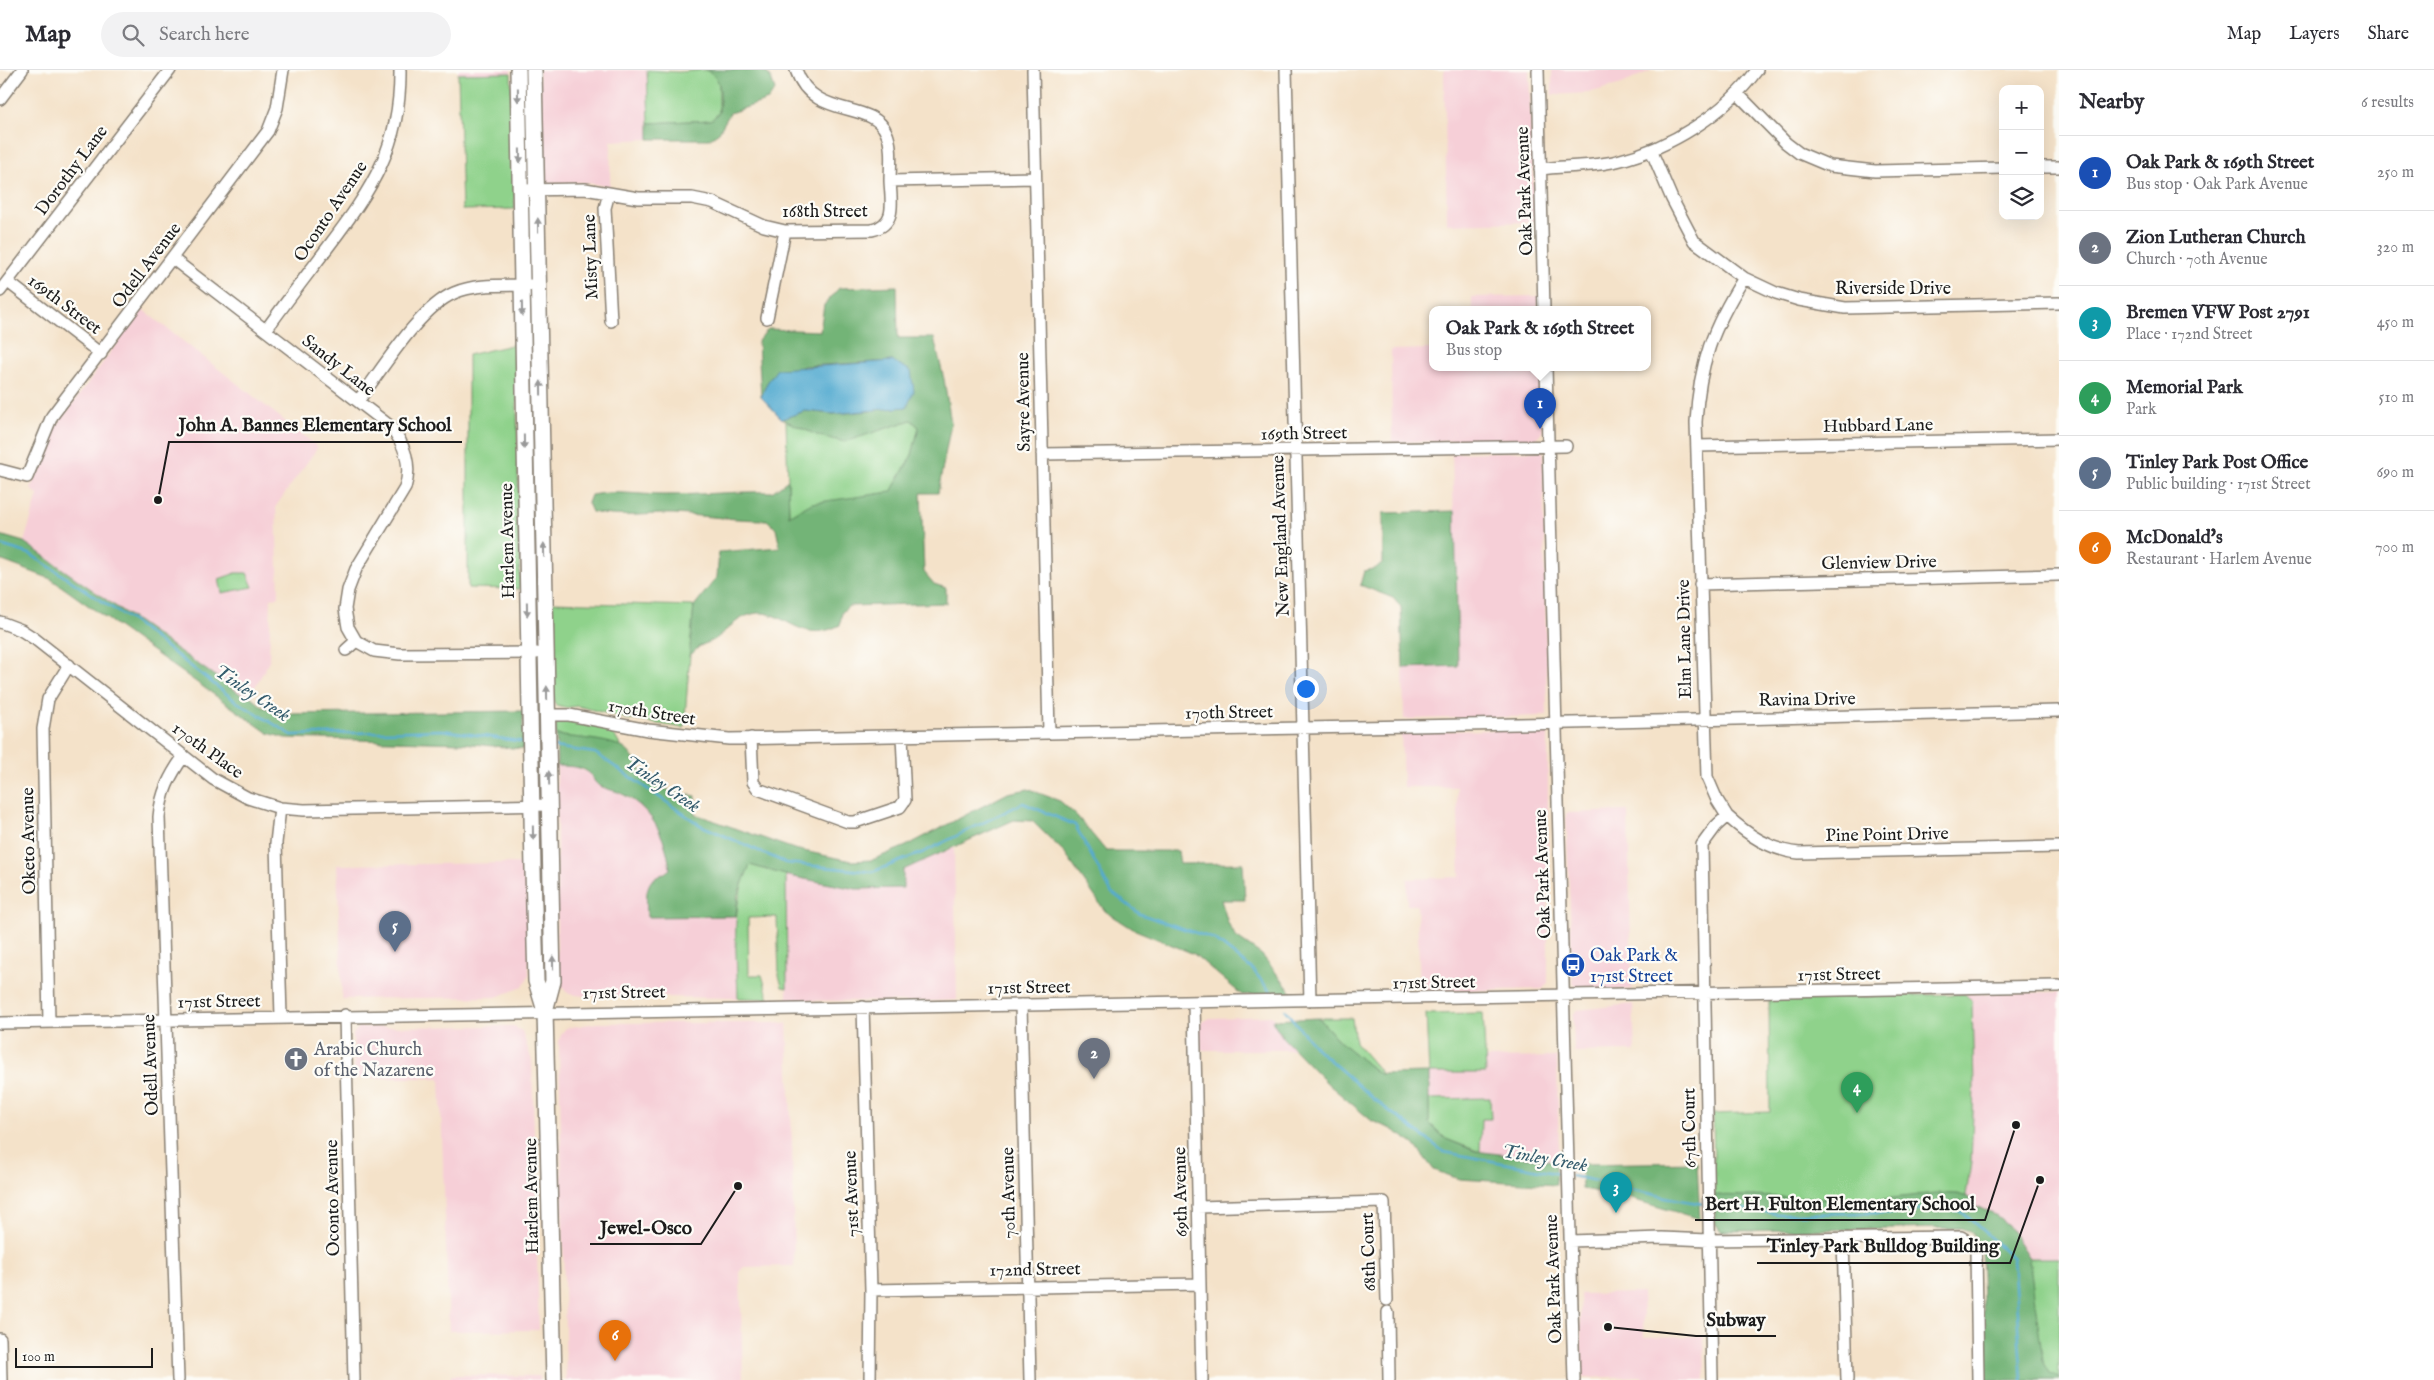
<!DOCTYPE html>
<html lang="en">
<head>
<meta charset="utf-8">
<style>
  :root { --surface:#fff; --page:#f2f2f3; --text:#2b2b33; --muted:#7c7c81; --line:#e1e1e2; --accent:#111827 }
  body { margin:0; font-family:"IM FELL English",serif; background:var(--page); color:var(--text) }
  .controls { position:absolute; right:15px; top:15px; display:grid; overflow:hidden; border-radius:10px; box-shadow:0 5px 20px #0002 }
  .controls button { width:45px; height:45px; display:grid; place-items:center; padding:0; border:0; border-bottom:1px solid var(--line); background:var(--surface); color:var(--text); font:25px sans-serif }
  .scale { position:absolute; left:15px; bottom:12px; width:138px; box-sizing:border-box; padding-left:5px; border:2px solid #1c1c1c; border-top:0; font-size:14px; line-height:18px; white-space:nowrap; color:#1c1c1c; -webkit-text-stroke:4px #fdfcf7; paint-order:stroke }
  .you { position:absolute; left:1305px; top:618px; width:18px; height:18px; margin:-12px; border:4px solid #fff; border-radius:50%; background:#1a73e8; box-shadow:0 0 0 8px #1a73e833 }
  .badge { display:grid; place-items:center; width:32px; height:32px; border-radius:50%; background:var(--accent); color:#fff; font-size:16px; font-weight:700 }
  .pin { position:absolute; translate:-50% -41px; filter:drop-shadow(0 1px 2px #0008) }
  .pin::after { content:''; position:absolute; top:26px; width:18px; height:15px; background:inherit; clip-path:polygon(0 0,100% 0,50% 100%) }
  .popup { position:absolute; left:1429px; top:236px; width:222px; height:65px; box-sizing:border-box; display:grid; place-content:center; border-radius:10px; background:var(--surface); filter:drop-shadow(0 1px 4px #0005); font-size:16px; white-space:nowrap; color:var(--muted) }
  .popup b { font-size:19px; color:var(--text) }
  .popup::after { content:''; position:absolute; left:50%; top:100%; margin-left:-10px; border:10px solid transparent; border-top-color:var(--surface) }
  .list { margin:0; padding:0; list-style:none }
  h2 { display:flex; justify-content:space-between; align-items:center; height:65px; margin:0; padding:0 20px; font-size:21px }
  h2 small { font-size:16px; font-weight:400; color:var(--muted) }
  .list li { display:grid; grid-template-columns:32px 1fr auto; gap:15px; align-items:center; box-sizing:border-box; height:75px; padding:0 20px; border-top:1px solid var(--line) }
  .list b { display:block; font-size:19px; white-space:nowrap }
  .list p { margin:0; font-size:16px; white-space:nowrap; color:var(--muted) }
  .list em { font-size:16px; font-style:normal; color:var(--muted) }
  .icon { flex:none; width:28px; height:28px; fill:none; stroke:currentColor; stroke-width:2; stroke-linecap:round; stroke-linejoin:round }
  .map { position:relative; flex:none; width:2059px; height:1310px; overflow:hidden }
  header { display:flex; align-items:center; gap:30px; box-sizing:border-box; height:70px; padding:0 25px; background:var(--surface); border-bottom:1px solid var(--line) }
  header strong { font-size:24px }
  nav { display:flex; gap:28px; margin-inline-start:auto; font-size:18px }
  .search { width:350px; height:45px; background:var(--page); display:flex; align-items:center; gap:12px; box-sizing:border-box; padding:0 18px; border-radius:28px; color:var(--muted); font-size:19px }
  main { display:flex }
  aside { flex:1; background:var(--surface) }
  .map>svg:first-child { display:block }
</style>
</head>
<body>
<header>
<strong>Map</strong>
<div class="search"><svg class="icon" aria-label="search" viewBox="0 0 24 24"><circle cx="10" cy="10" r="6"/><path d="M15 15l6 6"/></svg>Search here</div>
<nav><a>Map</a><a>Layers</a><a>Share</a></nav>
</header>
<main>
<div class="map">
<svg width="2059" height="1310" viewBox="0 0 2059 1310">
  <rect width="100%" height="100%" fill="#fdfcf7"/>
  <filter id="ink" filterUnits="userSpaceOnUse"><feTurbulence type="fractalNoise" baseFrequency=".02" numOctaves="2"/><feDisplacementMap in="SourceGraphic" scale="10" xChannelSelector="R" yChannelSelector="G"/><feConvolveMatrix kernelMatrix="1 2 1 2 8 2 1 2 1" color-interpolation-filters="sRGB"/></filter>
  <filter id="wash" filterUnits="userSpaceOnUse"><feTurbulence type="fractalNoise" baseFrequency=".0096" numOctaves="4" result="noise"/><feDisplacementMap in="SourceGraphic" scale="20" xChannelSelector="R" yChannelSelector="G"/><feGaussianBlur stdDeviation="1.12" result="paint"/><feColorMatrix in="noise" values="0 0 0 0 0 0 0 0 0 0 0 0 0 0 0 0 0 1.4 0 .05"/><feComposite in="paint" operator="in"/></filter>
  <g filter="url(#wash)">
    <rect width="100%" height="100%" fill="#f4e2c9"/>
    <!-- built -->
    <path fill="#f6cfd7" d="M458 0H511V3L458 4Z
      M539 0H647L649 69 611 71 610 116 579 112 548 114 542 108Z
      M1444 0H1529L1535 152 1447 154Z
      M1552 0H1652L1622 14 1588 23 1552 25Z
      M1538 226V240H1472V227Z
      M142 239 318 377 276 436 279 527 271 528 269 592 250 626H242L24 472 38 425 31 419 55 358Z
      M1432 279V298H1541L1543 361 1535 369 1392 372 1391 280Z
      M1543 381 1547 646 1404 649 1403 598 1458 596 1452 383Z
      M1540 659 1548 664V913L1543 919 1420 922 1417 835H1407V809L1460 807 1457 717H1403L1401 662Z
      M557 696 575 697 589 703 603 717 619 723 640 735 659 757 667 778 670 799 652 810 646 822 647 847 736 846 738 928 584 926 569 924 560 915 557 897Z
      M1628 741 1632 920H1583L1577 918 1573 912 1566 743Z
      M954 778 957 930 910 932 787 930 786 805 856 819 903 818V800Z
      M528 793 529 905 523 917 496 927 342 929 337 795Z
      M2059 922V1188H2029L2008 1155 1974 1135 1966 1126 1971 1092 1974 1017 1972 931 1965 924H1960Z
      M1633 934 1635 981 1574 982 1573 945 1577 940Z
      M1272 946 1283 968 1294 980H1198L1197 960 1201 952 1210 948Z
      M596 953H787L792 1071 794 1196 744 1197 740 1201 743 1310H566L559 972 561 964 566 958Z
      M512 956 522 961 532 991 539 1260 449 1261 440 1008H355L353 964 359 957Z
      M1557 987 1559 1091 1480 1082 1481 1049 1490 1028 1429 1029V1003H1485V988Z
      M1642 1223 1644 1267 1704 1266 1705 1310H1642V1306L1582 1308 1580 1224Z
      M451 1305 540 1306V1310H451Z"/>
    <!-- green -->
    <path fill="#8fd28b" stroke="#567754" d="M647 0 678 2 705 0 713 3 719 10V43L711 50 649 53Z
      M511 3 515 139 462 140 458 4Z
      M516 274 520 519 468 518V285Z
      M911 350 919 357 912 385 891 422 853 428 789 446 786 351 819 366 887 358Z
      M236 503H247L253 517 222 523 219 509Z
      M551 532 694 536 684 658 627 649 578 636 564 638 556 636 553 629Z
      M564 649 580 651 612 661 621 677 556 665V654Z
      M750 795 786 805 787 918 782 917 779 905 777 847 748 848 749 905H762L769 929 738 928C737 883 729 837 750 795Z
      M1960 924H1965L1972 931 1974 1017 1971 1093 1961 1158 1721 1161 1715 1153 1713 1044 1770 1042 1769 929Z
      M1483 943 1486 1003H1429L1426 944Z
      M1319 948H1352L1355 972 1382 1004H1379L1339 971Z
      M1490 1028 1491 1049H1481L1480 1082 1446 1069 1429 1053V1029Z
      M2029 1188H2059V1310H2035Z"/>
    <!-- forest -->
    <path fill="#73b477" stroke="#48684a" d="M705 0H763L770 6 775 20 768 30 730 43 719 62 709 69H649V53L711 50 719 43C720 26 724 6 705 0Z
      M897 216 898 268H934L944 309 951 353 938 423H921L924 502 934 514 946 518V533L849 536 842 542 840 555C799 577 783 536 752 544 737 548 728 559 717 568 712 572 705 573 700 576 696 579 692 584 689 587L694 536 717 507 719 482 780 477 776 459 767 450C735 450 705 446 674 444 647 443 619 449 592 442L588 433 591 425C616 420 639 425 664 425 700 425 736 421 772 422L788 410 789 446 812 433 891 422 912 385 919 357 911 350 845 372 819 366 782 349 805 341 834 344 871 341 893 291 804 296 767 313 761 327 758 271 768 259 820 261 824 235 839 218Z
      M1455 441 1458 596 1403 598 1401 537 1393 528 1360 515 1364 501 1376 498 1383 492V443Z
      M0 465 24 472 242 625 250 626 263 637 285 644 523 641V679L463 673 285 668 268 663 51 509 0 490Z
      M556 665C574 668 611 669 625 679 633 685 635 692 641 700 654 719 675 723 696 726L695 744 794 779 851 791 872 790 906 776 1008 723 1028 719 1060 731 1077 746 1106 781H1178L1180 794 1243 793 1245 830H1221L1228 853 1236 867 1262 885 1292 923 1242 925 1194 884 1133 859 1105 841 1063 781 1032 751 1014 750 903 800V818L856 819 789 806 750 795 738 824 736 846 647 847C647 836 644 819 652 810 657 806 665 804 670 799 666 766 651 736 618 722 612 720 606 719 600 716 594 713 594 709 590 704 583 696 567 696 557 696Z
      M1319 948 1339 971 1379 1004 1429 1003V1053L1446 1069 1475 1081 1555 1091 1556 1115 1459 1109 1434 1100 1414 1074 1391 1059 1372 1051 1328 1014 1283 968 1272 950Z
      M1697 1092 1700 1149 1621 1126 1582 1119 1581 1094Z
      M1935 1123 1957 1124 1968 1127 1974 1135 1997 1146 2008 1155 2029 1188 2043 1291 2050 1303 2059 1307V1310H1986L1981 1180C1977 1168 1973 1162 1961 1158L1721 1161 1715 1153 1714 1125 1877 1130Z"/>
    <!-- water -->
    <path fill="#53aad0" stroke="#386376" d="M893 291 911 301 914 321 907 337 834 344 805 341 782 349 761 327 767 313 777 299Z"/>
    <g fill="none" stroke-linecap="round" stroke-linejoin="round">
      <!-- stream -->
      <path stroke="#53aad0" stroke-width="2.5" d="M0 475 30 484 135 553 237 632 292 665 442 660 524 672
        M554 677 595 683 700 755 786 793 872 802 924 782 1023 733 1075 755 1111 822 1140 844 1214 869 1253 900 1273 925
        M1285 940 1317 979 1376 1031 1444 1082 1566 1105
        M1571 1106C1616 1114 1659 1128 1705 1134
        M1713 1135 1779 1144 1894 1143 1933 1138 1961 1141 2013 1188 2022 1310"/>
    </g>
  </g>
  <g filter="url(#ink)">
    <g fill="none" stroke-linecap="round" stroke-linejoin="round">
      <!-- minor casing -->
      <g stroke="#887f72" stroke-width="14">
        <path id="minor" d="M796 0C813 50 872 30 886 62 893 76 890 97 890 111
          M1033 0 1049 663
          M1286 0 1310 931
          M1538 0 1544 240
          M1737 23 1786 73 1799 83 1830 96 1875 101 2003 98
          M0 29 22 0
          M1651 80 1672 129 1694 171 1744 208 1776 223 1799 230 1845 238 2059 233
          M2040 97H2059
          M1540 99C1565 96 1593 97 1617 91 1670 78 1725 44 1757 0
          M520 120 585 119 638 128H692L712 132 764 156 785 161 872 160C897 154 891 132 890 111L1035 108
          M609 123 605 138 611 251
          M173 189 390 356C405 374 412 396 405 418L356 499 348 520 345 539 348 557 356 571 374 581 400 584 537 583
          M8 212 101 284
          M0 221 170 0
          M767 248 785 161
          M266 260C286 232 307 205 328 177 372 119 401 76 400 0
          M1546 298 1574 1310
          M358 331C382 300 419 238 454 223 477 213 505 216 530 215
          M1697 376 2059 369
          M1042 384 1566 376
          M0 400 27 407 52 346 268 61 277 38 283 0
          M1700 514 2059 505
          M0 552 21 560 35 569 213 709 248 728 280 738 304 740 550 735
          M346 580 356 571
          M548 645H569L648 660 729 669 1572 653 2059 641
          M751 668 753 712 758 719 848 752H855L900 737 905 730 902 666
          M280 738 276 773 281 947
          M1727 746C1748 765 1770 780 1799 783L2059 777
          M1194 933 1202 1310
          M1021 935 1030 1310
          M863 937 871 1220 870 1310
          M345 945 354 1310
          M49 952 43 659 48 629 69 595
          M0 953C686 937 1373 933 2059 916
          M1198 1137 1384 1132 1387 1230
          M1843 1168 1847 1310
          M1570 1171 1662 1168 1708 1170 1961 1167 1971 1173 1976 1181 1978 1310
          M871 1220 1200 1214
          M1388 1242 1389 1310
          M0 1269 1 1310
          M178 1310 159 747C161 723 170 705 184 686
          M1712 1310 1702 775 1716 756 1727 746 1717 730 1707 707 1696 352C1699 294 1713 257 1744 208"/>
      </g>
      <!-- major casing -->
      <g stroke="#887f72" stroke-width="18">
        <path id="major" d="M518 0 533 800 536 911 545 941 554 1310
          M534 0 553 911 545 941"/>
      </g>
      <!-- minor -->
      <use href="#minor" stroke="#fff" stroke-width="11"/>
      <!-- major -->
      <use href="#major" stroke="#fff" stroke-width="15"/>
    </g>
    <!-- one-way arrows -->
    <defs><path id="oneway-solid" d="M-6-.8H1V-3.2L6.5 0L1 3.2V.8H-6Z" transform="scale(1.25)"/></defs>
    <g fill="#999">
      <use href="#oneway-solid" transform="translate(518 25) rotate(89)"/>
      <use href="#oneway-solid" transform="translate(520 86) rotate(89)"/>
      <use href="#oneway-solid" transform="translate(538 155) rotate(-91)"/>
      <use href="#oneway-solid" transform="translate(522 239) rotate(89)"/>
      <use href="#oneway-solid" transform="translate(541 318) rotate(-91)"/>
      <use href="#oneway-solid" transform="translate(524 372) rotate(89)"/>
      <use href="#oneway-solid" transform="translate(544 480) rotate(-91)"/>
      <use href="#oneway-solid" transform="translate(527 539) rotate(89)"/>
      <use href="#oneway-solid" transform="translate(547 623) rotate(-91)"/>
      <use href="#oneway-solid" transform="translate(549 708) rotate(-92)"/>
      <use href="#oneway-solid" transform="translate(533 763) rotate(89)"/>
      <use href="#oneway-solid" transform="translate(553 893) rotate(-91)"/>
    </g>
  </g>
  <!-- icons -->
  <defs>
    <g id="bus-disc" transform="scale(1.25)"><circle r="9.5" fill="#1a4fb4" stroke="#fdfcf7"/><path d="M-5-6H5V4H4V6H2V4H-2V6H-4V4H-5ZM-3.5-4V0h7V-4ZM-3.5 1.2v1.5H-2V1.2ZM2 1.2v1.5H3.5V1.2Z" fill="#fff"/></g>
    <g id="church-disc" transform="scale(1.25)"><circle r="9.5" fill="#6b7280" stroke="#fdfcf7"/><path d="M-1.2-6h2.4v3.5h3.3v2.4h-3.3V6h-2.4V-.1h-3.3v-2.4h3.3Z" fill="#fff"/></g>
  </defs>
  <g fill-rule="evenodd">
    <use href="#bus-disc" x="1573" y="895"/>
    <use href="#church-disc" x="296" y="989"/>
  </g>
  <g text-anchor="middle" stroke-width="4.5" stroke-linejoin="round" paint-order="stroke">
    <!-- street labels -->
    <g font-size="18" fill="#1c1c1c" stroke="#fdfcf7">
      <text transform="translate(71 100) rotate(-53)" y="6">Dorothy Lane</text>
      <text transform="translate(1524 121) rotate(-92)" y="6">Oak Park Avenue</text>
      <text transform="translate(330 141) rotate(-56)" y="6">Oconto Avenue</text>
      <text x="825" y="147">168th Street</text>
      <text transform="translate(590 187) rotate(-92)" y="6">Misty Lane</text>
      <text transform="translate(146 195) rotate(-53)" y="6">Odell Avenue</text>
      <text x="1893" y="224">Riverside Drive</text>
      <text transform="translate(65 234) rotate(37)" y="6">169th Street</text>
      <text transform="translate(339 295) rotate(38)" y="6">Sandy Lane</text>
      <text transform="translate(1023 332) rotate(-91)" y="6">Sayre Avenue</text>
      <text transform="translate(1878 355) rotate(-1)" y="6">Hubbard Lane</text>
      <text transform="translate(1304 363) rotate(-1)" y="6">169th Street</text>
      <text transform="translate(1280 466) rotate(-92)" y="6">New England Avenue</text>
      <text transform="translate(507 471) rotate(-91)" y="6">Harlem Avenue</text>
      <text transform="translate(1879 492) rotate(-1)" y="6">Glenview Drive</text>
      <text transform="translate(1684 569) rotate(-91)" y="6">Elm Lane Drive</text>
      <text transform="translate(1807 629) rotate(-1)" y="6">Ravina Drive</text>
      <text transform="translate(652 642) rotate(9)" y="6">170th Street</text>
      <text transform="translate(1229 642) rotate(-1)" y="6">170th Street</text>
      <text transform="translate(208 680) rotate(36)" y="6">170th Place</text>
      <text transform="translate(1887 764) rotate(-1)" y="6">Pine Point Drive</text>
      <text transform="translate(28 771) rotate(-91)" y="6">Oketo Avenue</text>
      <text transform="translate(1542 804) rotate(-92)" y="6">Oak Park Avenue</text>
      <text transform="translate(1839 904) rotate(-1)" y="6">171st Street</text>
      <text transform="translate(1434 912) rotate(-1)" y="6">171st Street</text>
      <text transform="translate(1029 917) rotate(-1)" y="6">171st Street</text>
      <text transform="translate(624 922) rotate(-1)" y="6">171st Street</text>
      <text transform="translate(219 931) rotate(-1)" y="6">171st Street</text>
      <text transform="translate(150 995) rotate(-92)" y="6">Odell Avenue</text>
      <text transform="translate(1689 1058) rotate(-91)" y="6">67th Court</text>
      <text transform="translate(1180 1122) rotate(-91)" y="6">69th Avenue</text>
      <text transform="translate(1008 1123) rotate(-91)" y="6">70th Avenue</text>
      <text transform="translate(851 1124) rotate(-92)" y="6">71st Avenue</text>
      <text transform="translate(531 1126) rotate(-91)" y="6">Harlem Avenue</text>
      <text transform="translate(332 1128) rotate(-91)" y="6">Oconto Avenue</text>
      <text transform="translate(1368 1182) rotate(-92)" y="6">68th Court</text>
      <text transform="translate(1035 1199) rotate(-1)" y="6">172nd Street</text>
      <text transform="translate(1553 1209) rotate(-92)" y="6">Oak Park Avenue</text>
    </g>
    <!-- transit labels -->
    <g font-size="18" fill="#164399" stroke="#fdfcf7" text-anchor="start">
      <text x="1590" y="891">Oak Park &amp;<tspan x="1590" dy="21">171st Street</tspan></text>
    </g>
    <!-- worship labels -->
    <g font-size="18" fill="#5b616d" stroke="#fdfcf7" text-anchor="start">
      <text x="314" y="985">Arabic Church<tspan x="314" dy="21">of the Nazarene</tspan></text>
    </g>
    <!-- water labels -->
    <g font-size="19" font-style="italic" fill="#355c6d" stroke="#fdfcf7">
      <text transform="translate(253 622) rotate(34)" y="7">Tinley Creek</text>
      <text transform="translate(663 713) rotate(34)" y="7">Tinley Creek</text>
      <text transform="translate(1545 1087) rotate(10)" y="7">Tinley Creek</text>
    </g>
  </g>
  <!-- callouts -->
  <path fill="none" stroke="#1c1c1c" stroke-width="2" d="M158 430L169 372H462M2016 1055L1985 1150H1695M738 1116L701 1174H590M2040 1110L2010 1193H1757M1608 1257L1696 1266H1776"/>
  <g fill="#1c1c1c" stroke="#fdfcf7" stroke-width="2">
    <circle cx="158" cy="430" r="5"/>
    <circle cx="2016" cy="1055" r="5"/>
    <circle cx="738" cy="1116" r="5"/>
    <circle cx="2040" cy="1110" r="5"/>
    <circle cx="1608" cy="1257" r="5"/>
  </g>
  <g font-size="19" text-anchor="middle" font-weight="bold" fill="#1c1c1c" stroke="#fdfcf7" stroke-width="4.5" stroke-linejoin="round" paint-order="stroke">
    <text x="315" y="361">John A. Bannes Elementary School</text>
    <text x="1840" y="1140">Bert H. Fulton Elementary School</text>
    <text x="646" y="1164">Jewel-Osco</text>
    <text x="1883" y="1182">Tinley Park Bulldog Building</text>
    <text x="1736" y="1256">Subway</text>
  </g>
</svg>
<div class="controls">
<button>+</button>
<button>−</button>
<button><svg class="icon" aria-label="layers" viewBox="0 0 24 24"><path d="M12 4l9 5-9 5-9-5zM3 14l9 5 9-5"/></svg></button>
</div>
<div class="scale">100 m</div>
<div class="you"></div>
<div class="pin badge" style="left:1540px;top:359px;background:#1a4fb4">1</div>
<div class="popup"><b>Oak Park &amp; 169th Street</b>Bus stop</div>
<div class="pin badge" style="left:1094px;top:1009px;background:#6b7280">2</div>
<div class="pin badge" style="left:1616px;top:1143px;background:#0f9aa8">3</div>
<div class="pin badge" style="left:1857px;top:1043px;background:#2e9e5b">4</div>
<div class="pin badge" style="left:395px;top:882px;background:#5c6f8a">5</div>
<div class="pin badge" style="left:615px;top:1291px;background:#e8710a">6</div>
</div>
<aside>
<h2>Nearby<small>6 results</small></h2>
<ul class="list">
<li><span class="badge" style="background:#1a4fb4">1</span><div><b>Oak Park &amp; 169th Street</b><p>Bus stop · Oak Park Avenue</p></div><em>250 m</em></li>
<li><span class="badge" style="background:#6b7280">2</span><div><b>Zion Lutheran Church</b><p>Church · 70th Avenue</p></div><em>320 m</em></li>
<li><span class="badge" style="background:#0f9aa8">3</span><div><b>Bremen VFW Post 2791</b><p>Place · 172nd Street</p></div><em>450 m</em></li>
<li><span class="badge" style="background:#2e9e5b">4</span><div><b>Memorial Park</b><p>Park</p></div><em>510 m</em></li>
<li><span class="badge" style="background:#5c6f8a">5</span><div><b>Tinley Park Post Office</b><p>Public building · 171st Street</p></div><em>690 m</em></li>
<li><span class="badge" style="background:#e8710a">6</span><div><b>McDonald's</b><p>Restaurant · Harlem Avenue</p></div><em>700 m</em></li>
</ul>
</aside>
</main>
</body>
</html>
